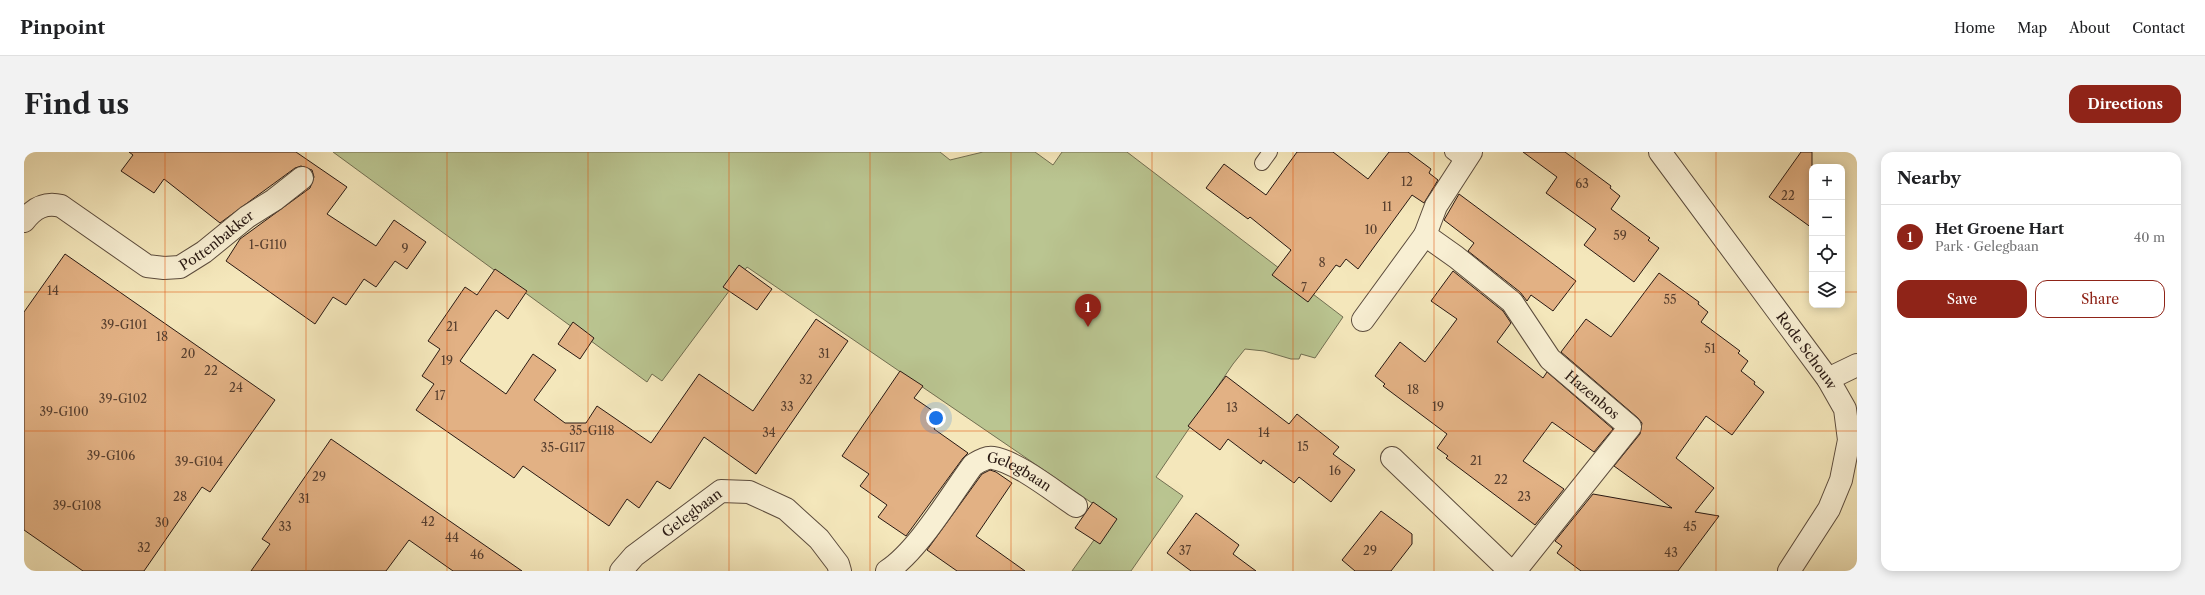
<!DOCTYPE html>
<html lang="en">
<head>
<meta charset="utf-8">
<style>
  :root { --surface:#fff; --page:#f2f2f2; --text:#202124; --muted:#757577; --line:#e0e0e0; --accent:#8f2418 }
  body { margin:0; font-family:"Libre Caslon Text",serif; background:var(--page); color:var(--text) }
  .controls { position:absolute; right:12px; top:12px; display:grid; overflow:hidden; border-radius:8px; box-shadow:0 2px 10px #0003 }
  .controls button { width:36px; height:36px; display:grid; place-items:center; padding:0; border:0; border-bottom:1px solid var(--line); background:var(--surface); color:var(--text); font:20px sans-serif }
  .you { position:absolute; left:912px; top:266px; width:14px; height:14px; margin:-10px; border:3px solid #fff; border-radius:50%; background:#1a73e8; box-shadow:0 0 0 6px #1a73e833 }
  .badge { display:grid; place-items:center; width:26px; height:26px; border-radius:50%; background:var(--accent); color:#fff; font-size:13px; font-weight:700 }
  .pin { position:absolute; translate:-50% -33px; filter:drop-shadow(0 1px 2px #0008) }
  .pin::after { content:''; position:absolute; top:21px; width:14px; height:12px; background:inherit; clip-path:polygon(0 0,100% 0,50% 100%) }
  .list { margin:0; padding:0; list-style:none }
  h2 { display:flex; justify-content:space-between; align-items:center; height:52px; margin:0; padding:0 16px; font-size:17px }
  h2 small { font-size:13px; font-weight:400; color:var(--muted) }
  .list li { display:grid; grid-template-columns:26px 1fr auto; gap:12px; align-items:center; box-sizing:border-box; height:64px; padding:0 16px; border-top:1px solid var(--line) }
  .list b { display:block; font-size:15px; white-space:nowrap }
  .list p { margin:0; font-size:13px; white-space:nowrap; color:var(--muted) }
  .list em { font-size:13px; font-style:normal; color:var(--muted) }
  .actions { display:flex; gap:8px; padding:12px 16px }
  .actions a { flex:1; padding:9px 0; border:1px solid var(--accent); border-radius:12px; text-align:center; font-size:14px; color:var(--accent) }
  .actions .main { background:var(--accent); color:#fff }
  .icon { flex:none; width:22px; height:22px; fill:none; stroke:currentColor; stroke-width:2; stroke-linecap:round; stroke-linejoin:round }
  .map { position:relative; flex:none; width:1833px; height:419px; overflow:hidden; border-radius:12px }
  header { display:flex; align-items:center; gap:24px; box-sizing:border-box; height:56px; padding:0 20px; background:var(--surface); border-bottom:1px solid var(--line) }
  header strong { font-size:19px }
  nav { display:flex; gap:22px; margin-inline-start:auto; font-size:14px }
  .intro { display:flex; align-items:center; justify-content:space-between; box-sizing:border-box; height:96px; padding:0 24px }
  h1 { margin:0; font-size:28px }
  .button { padding:10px 18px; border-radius:12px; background:var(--accent); color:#fff; font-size:14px; font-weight:700 }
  main { display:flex; gap:24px; padding:0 24px }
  aside { flex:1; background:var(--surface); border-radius:12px; box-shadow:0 2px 10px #0003 }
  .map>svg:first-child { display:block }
</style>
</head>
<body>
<header>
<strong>Pinpoint</strong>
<nav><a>Home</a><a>Map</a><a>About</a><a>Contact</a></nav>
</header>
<div class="intro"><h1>Find us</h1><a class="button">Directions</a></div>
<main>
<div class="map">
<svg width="1833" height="419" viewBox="0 0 1833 419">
  <rect width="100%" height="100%" fill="#f4e7bb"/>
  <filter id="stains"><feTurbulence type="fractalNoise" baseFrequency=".005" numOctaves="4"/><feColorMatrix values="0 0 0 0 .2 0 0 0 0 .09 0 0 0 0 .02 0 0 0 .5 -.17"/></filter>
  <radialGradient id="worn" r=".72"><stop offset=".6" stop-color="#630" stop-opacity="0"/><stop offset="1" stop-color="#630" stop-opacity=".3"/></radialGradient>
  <!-- green -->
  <path fill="#bac591" stroke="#726f52" d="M309 0H916L926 8 959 0H1011L1029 13 1038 0H1103L1319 165 1291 206 1277 202 1275 207H1267L1240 199 1221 197 1209 212 1132 325 1159 344 1107 419H1048L1087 364 723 115 638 229 628 222 623 230Z"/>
  <!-- building -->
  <path fill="#e2b184" stroke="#291913" d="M105 0H272L323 35 303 62 352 94 370 68 402 90 383 117 371 109 352 135 340 127 322 153 309 145 291 172 202 109 216 87 286 36 290 25 288 18 277 14 271 16 196 71 140 27 130 41 97 19 109 3Z
    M1273 0H1309L1344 27 1365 0H1384L1407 17 1405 21 1414 28 1400 51 1388 43 1334 117 1322 107 1316 115 1312 113 1284 150 1248 123 1267 98 1226 65 1224 67 1182 36 1200 12 1242 43Z
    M1499 0H1541L1587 34 1586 36 1596 44 1587 57 1626 86 1624 88 1635 96 1610 130 1560 93 1572 77 1522 41 1533 25Z
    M1777 0H1788V76L1745 45Z
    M1435 42 1552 129 1529 159 1507 143 1503 149 1496 140 1444 99 1450 91 1420 68Z
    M41 102 251 248 186 340 178 335 120 419H59L0 378V160Z
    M715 113 748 137 733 158 699 135Z
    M471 117 503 139 484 167 472 158 436 209 482 242 509 202 532 218 510 248 541 271H562L573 254 627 291 675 222 729 259 792 167 824 189 732 322 680 285 646 337 633 329 615 356 603 347 585 374 499 314 490 326 392 258 410 232 398 224 416 197 404 189 441 135 453 143Z
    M1429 119 1479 159 1487 171 1473 190 1519 226 1523 220 1589 277 1570 300 1528 270 1499 309 1540 337 1511 373 1422 306 1424 304 1413 296 1423 282 1359 234 1361 232 1351 224 1376 190 1401 210 1433 167 1407 149Z
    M1635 121 1675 150 1674 152 1684 160 1677 170 1716 199 1714 201 1724 209 1717 219 1731 230 1730 232 1740 240 1708 283 1682 264 1652 306 1690 336 1671 360 1695 364 1654 419H1557L1533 401 1538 394 1531 389 1569 342 1648 356 1590 314 1616 282 1618 271 1614 266 1537 200 1562 167 1587 185Z
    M549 170 570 186 556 207 534 192Z
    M876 219 899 234 890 246 918 265 910 277 944 301 939 306 882 384 854 365 863 353 836 334 845 322 818 304Z
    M1202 224 1265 272 1273 262 1315 295 1309 302 1331 318 1307 350 1275 325 1270 331 1239 308 1237 312 1204 287 1196 298 1164 274Z
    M307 287 375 334 498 419H429L385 388 362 419H227L246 392 238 387Z
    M966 318 972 320 988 331 952 384 1001 419H933L903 398 958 322Z
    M1069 350 1093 367 1076 392 1051 376Z
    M1357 359 1388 382V392L1367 419H1331L1318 408Z
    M1172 361 1215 393 1209 402 1232 419H1167L1143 401Z"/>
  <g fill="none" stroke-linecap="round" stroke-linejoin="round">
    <!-- service casing -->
    <g stroke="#5c4c3d" stroke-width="16">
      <path id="service" d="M1428 0 1441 10
        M1238 11 1246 0"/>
    </g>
    <!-- minor casing -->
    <g stroke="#5c4c3d" stroke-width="24">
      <g id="minor">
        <path id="s1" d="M1447 0 1412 54 1401 83 1432 105 1488 150 1526 207 1606 275 1491 419"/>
        <path id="s2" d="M1636 0 1804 227 1821 257 1825 288 1817 328 1805 357 1765 419"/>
        <path id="s3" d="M0 69C10 56 21 50 37 54L123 114 140 116 156 115 180 100 223 65 250 48 278 26"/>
        <path d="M1339 168 1401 83"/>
        <path d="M1804 227 1833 213"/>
        <path d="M1368 306 1486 419"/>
        <path id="s4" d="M597 419 610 404 697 339 725 340 762 357 795 387 814 412 816 419"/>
        <path id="s5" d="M863 419C894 399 926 344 949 313 956 309 962 305 969 306 992 309 1032 341 1052 354"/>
      </g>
    </g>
    <!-- service -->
    <use href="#service" stroke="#f8efd3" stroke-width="14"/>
    <!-- minor -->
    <use href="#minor" stroke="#f8efd3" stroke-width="22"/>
  </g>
  <!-- grid -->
  <path fill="none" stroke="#de560c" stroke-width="1" stroke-opacity="0.55" d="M141 0V419M282 0V419M423 0V419M564 0V419M705 0V419M846 0V419M987 0V419M1128 0V419M1269 0V419M1410 0V419M1551 0V419M1692 0V419M0 140H1788M1818 140H1833M0 279H1833"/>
  <g text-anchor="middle" stroke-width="3.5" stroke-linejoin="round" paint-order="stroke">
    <!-- number labels -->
    <g font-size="12" fill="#573f2f">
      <text x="1383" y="34">12</text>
      <text x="1558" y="36">63</text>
      <text x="1764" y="48">22</text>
      <text x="1363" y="59">11</text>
      <text x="1347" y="82">10</text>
      <text x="1596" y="88">59</text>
      <text x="244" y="97">1-G110</text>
      <text x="381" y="101">9</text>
      <text x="1298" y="115">8</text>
      <text x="1280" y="140">7</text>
      <text x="29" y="143">14</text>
      <text x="1646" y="152">55</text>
      <text x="100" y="177">39-G101</text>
      <text x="428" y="179">21</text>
      <text x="138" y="189">18</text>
      <text x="1686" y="201">51</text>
      <text x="164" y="206">20</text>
      <text x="800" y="206">31</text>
      <text x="423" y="213">19</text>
      <text x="187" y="223">22</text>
      <text x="782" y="232">32</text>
      <text x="212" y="240">24</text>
      <text x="1389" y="242">18</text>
      <text x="416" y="248">17</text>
      <text x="99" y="251">39-G102</text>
      <text x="763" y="259">33</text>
      <text x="1414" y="259">19</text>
      <text x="1208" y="260">13</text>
      <text x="40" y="264">39-G100</text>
      <text x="568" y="283">35-G118</text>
      <text x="745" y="285">34</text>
      <text x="1240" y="285">14</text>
      <text x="1279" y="299">15</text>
      <text x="539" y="300">35-G117</text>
      <text x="87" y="308">39-G106</text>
      <text x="1452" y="313">21</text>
      <text x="175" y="314">39-G104</text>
      <text x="1311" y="323">16</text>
      <text x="295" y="329">29</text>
      <text x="1477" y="332">22</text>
      <text x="156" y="349">28</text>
      <text x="1500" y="349">23</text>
      <text x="280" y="351">31</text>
      <text x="53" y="358">39-G108</text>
      <text x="404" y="374">42</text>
      <text x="138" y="375">30</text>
      <text x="261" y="379">33</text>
      <text x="1666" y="379">45</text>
      <text x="428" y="390">44</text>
      <text x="120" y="400">32</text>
      <text x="1161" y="403">37</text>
      <text x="1346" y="403">29</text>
      <text x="1647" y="405">43</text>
      <text x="453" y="407">46</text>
    </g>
    <!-- street labels -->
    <g font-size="14" fill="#291913" stroke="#f8efd3">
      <text dy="5" stroke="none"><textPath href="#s3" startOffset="226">Pottenbakker</textPath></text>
      <text dy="5" stroke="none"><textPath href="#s2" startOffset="247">Rode Schouw</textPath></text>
      <text dy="5" stroke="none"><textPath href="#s1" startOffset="329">Hazenbos</textPath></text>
      <text dy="5" stroke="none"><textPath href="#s5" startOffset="188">Gelegbaan</textPath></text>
      <text dy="5" stroke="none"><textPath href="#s4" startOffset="92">Gelegbaan</textPath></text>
    </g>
  </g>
  <rect width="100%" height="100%" filter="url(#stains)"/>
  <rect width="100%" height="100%" fill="url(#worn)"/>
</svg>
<div class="controls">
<button>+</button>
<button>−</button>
<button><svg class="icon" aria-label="locate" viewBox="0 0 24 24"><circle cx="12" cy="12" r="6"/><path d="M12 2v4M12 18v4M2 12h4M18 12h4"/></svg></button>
<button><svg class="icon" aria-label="layers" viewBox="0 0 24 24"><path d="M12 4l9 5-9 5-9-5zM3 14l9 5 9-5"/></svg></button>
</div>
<div class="you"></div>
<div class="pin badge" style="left:1064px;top:175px">1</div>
</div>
<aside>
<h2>Nearby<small></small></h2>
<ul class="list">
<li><span class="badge">1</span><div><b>Het Groene Hart</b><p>Park · Gelegbaan</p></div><em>40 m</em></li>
</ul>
<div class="actions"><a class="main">Save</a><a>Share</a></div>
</aside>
</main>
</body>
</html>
